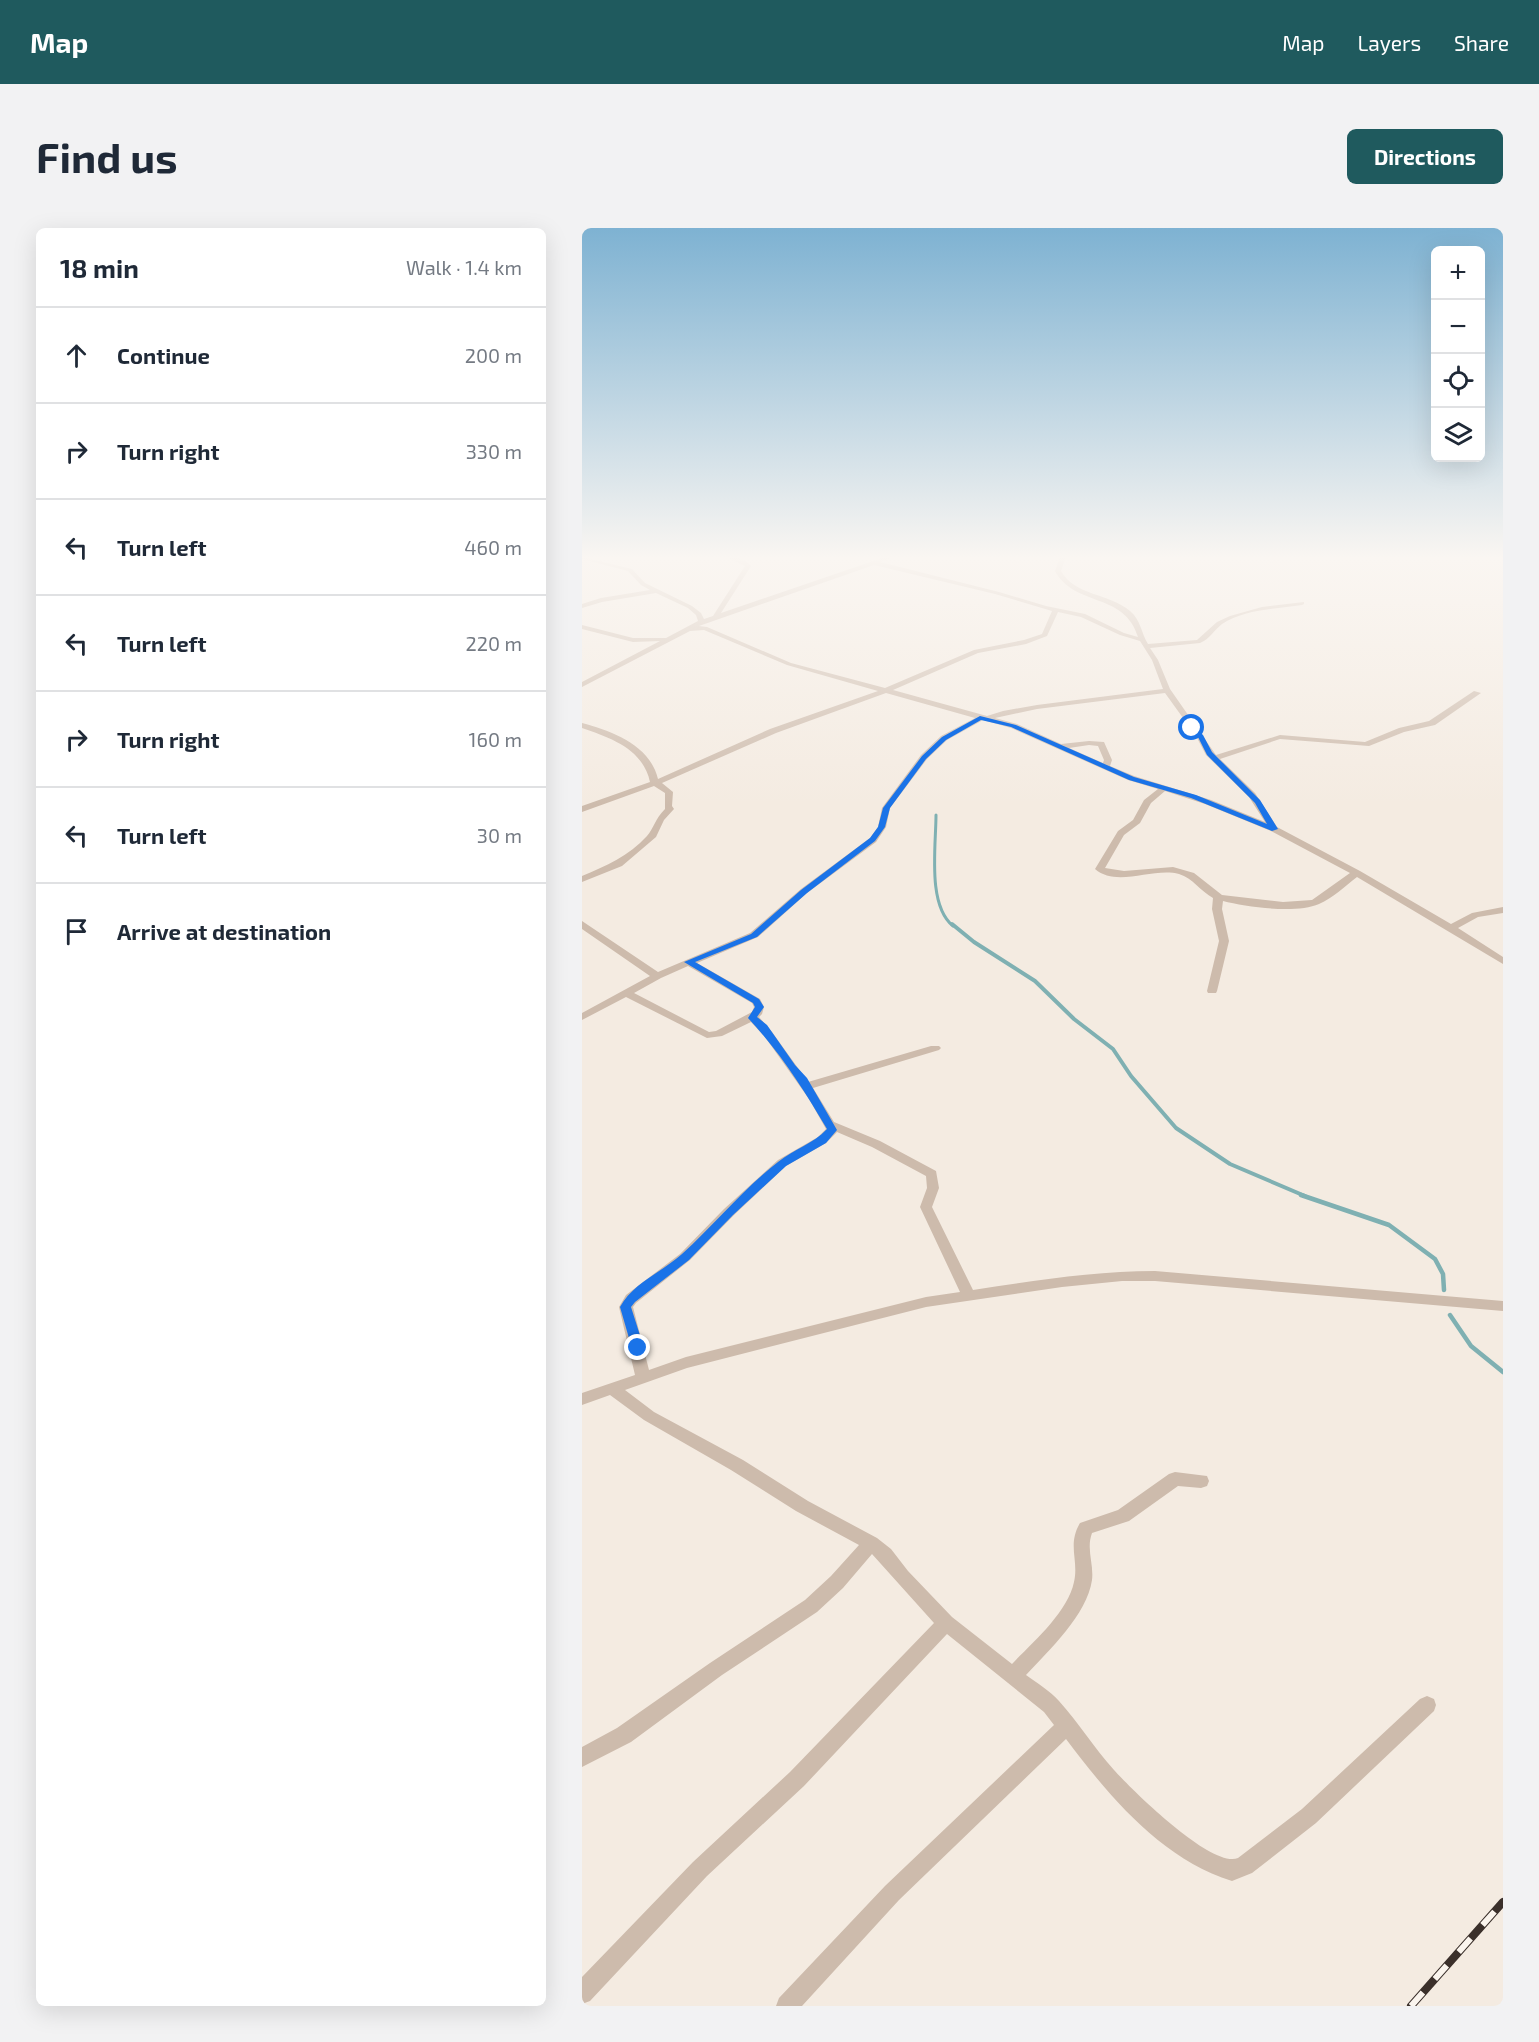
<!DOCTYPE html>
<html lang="en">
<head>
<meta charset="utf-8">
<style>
  :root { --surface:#fff; --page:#f2f2f3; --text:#1f2937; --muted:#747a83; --line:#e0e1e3; --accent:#1f5a5e }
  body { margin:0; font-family:"Exo 2",sans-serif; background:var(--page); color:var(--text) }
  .controls { position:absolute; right:18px; top:18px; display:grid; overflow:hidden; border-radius:9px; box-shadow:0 6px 24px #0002 }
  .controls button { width:54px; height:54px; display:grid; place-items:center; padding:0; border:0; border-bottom:2px solid var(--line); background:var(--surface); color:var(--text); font:30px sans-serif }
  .stop { position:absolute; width:18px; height:18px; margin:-14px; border:4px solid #1a73e8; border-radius:50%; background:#fff }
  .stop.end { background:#1a73e8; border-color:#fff; box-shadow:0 2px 6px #0008 }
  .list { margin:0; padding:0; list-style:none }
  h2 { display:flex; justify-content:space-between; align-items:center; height:78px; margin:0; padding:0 24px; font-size:26px }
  h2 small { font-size:20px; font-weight:400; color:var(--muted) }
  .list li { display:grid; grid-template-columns:39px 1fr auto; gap:18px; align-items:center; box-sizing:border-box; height:96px; padding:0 24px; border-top:2px solid var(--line) }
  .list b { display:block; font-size:22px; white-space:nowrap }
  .list em { font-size:20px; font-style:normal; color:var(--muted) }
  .icon { flex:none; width:33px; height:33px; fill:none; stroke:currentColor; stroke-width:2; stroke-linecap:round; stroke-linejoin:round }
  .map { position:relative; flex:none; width:921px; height:1778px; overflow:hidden; border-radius:9px }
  header { display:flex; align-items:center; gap:36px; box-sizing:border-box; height:84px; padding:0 30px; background:var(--accent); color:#fff }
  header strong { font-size:28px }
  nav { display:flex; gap:33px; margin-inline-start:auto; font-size:21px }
  .intro { display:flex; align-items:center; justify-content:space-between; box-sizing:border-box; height:144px; padding:0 36px }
  h1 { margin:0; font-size:42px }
  .button { padding:15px 27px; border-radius:9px; background:var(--accent); color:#fff; font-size:21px; font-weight:700 }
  main { display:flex; gap:36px; padding:0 36px }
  aside { flex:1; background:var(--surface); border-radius:9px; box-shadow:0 6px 24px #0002 }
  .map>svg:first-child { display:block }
</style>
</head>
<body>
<header>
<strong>Map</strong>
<nav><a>Map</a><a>Layers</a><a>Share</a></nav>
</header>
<div class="intro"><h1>Find us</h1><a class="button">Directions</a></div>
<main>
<aside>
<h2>18 min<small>Walk · 1.4 km</small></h2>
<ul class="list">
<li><svg class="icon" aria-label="ahead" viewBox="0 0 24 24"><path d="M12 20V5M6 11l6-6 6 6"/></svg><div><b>Continue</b></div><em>200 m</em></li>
<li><svg class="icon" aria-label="right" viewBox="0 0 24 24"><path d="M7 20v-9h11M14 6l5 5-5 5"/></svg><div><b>Turn right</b></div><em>330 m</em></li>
<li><svg class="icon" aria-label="left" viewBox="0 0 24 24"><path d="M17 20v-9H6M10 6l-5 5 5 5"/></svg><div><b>Turn left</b></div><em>460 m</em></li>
<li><svg class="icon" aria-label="left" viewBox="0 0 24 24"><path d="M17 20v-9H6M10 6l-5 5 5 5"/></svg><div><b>Turn left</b></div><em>220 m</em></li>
<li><svg class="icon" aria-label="right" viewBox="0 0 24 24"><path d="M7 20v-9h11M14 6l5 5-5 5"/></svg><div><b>Turn right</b></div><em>160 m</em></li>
<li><svg class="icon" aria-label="left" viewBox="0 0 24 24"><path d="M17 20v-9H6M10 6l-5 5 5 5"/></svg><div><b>Turn left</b></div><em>30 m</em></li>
<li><svg class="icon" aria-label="arrive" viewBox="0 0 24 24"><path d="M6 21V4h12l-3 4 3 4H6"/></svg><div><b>Arrive at destination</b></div></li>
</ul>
</aside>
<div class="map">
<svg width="921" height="1778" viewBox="0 0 921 1778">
  <rect width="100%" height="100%" fill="#f4ebe1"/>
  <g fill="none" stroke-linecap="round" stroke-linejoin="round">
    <!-- stream-far2 -->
    <path stroke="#7fb0b2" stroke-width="3" d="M354 587C354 618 345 677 371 698"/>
    <!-- stream-far1 -->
    <path stroke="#7fb0b2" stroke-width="4" d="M370 696 392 714 453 753 492 791 531 821 549 848 594 900 648 936 723 968"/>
    <!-- stream -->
    <path stroke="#7fb0b2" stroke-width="4.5" d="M719 967 807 997 853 1031 861 1046 862 1062
      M868 1087 889 1118 921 1144"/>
    <!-- minor -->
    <path fill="#cdbbac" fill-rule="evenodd" d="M0 329 50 341 63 355 110 378 119 385 122 391 131 388 163 338 144 329C154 329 162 330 169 338L139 385 303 329H311L298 334 417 364 464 378 503 386 542 405 556 409C543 364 492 379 473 343L478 329H484L479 343C493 368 527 365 548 383 559 392 559 405 566 416L615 412 635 394 648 388 680 379 722 374V376L720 377C694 381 662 381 640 396 632 402 628 411 618 415L568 420 576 432 588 461 634 527 698 507 783 514 817 500 847 493 892 463 899 465 853 497 822 504 787 518 698 511 638 531 673 565 695 599 778 643 869 696 890 685 921 679V685L896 689 876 700 921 729V736L775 649C763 658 751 670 737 676 714 686 665 679 641 673L640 681 647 713 635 763 634 765H626L625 763 637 713 630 681 631 670C618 663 611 650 597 646 571 639 535 660 513 641L536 603 551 592 562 572 576 561 546 552 429 500 401 492 365 512 345 531 308 580 304 599 294 614 225 665 176 709 115 735 178 771 182 779 180 786 177 789 190 804 226 854 349 818H357L359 820 357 822 231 860 252 894 298 913 354 943 357 960 350 979 391 1062C451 1053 512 1043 573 1043L921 1073V1083L573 1053H540L480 1059 344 1079 105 1140 43 1162 72 1184 161 1232 226 1273 295 1310 309 1321 326 1343 370 1389 430 1436C450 1415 486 1384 492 1354 497 1332 485 1317 498 1295L536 1282 587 1246 593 1244 625 1248 627 1253 625 1258 619 1260 596 1258 547 1293 510 1305C504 1321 512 1336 510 1352 505 1387 467 1422 444 1447 455 1455 468 1463 477 1473 497 1495 512 1520 532 1542 550 1562 630 1641 656 1630L720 1581 838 1471 845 1468 852 1471 854 1477 852 1483 734 1595 670 1645 650 1653C579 1631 527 1568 484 1511L317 1672 220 1778H194L197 1770 303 1658 472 1497 462 1484 365 1406 222 1558 125 1648 8 1773 0 1776V1749L111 1634 208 1544 352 1395 290 1326 261 1360 235 1384 140 1447 49 1514 0 1539V1519L35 1500 128 1435 223 1372 249 1348 277 1317 214 1283 149 1242 62 1192 28 1167 0 1177V1165L53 1147 37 1079 44 1067 98 1026 142 981 196 932 236 909 244 901 227 871 183 809 169 794 140 808 125 810 44 769 0 792V785L68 748 0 701V693L76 744 168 705 219 661 288 610 296 599 300 580 339 527 359 508 393 490 304 465 194 505 80 555 91 564 90 578 92 581 82 592 74 609 40 638 0 654V648C24 638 47 628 65 608 72 600 73 591 83 581V565L72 558 0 584V578L68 554C61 521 29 510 0 500V495C30 503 68 517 76 551L188 501 296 463 205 437 122 402 108 403 0 459V454L78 413 51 414 0 401V397L51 410H84L116 393 114 387 106 380 74 365 20 374 0 380V376L19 370 68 362 59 357 46 343 0 331ZM292 337 413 366 470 383 460 406 442 412 392 422 303 460 209 435 125 399 117 398ZM476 384 499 389 538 407 558 413 570 432 581 461 455 477 421 483 405 488 311 462 396 425 444 416 465 408ZM583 465 614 508 624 527 667 569 683 594 629 572 552 548 528 538 530 532 522 514 507 513 479 516 435 496 413 490 455 481ZM507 517 516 518 522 532 521 535 487 520ZM583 563 623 576 689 603 768 645 730 672 701 674 640 667 612 645 591 639 542 643 523 640 542 607 558 595 569 575ZM106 738 170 775 172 779 170 784 134 803 127 804 52 765 79 750ZM255 904 290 919 344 948 345 960 338 979 378 1064 344 1069 104 1129 67 1142 51 1079 54 1075 108 1032 152 987 204 938 244 915Z"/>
    <!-- rail casing -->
    <g stroke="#3b302b" stroke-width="8">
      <path id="rail" d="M829 1778 921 1674"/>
    </g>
    <!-- rail -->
    <use href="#rail" stroke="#fbf5ee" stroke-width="6" stroke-dasharray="18" stroke-linecap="butt"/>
  </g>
  <!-- sky -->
  <linearGradient id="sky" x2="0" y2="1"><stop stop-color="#7eb2d2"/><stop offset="0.57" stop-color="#faf6f2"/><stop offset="1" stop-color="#faf6f2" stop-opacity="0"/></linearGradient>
  <rect width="921" height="578" fill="url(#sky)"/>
  <!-- route -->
  <path fill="#1a73e8" d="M398 488 434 497 552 549 614 567 685 596 673 575 625 527 615 507 607 500 612 499 621 507 630 524 678 572 696 601 690 603 609 570 547 552 429 499 399 492 364 512 344 531 308 580 303 599 293 613 225 665 175 709 113 734 177 771 182 779 175 789 185 797 213 837 225 850 255 902 244 915 204 938 151 987 107 1032 53 1074 49 1079 62 1120 60 1124H51L38 1079C51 1055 80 1044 100 1026 133 996 161 961 196 934 212 921 231 916 245 901 222 862 197 823 166 790L173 779 171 775 102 734 169 706 219 662 288 610 296 599 301 580 340 528 360 509Z"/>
</svg>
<div class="controls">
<button>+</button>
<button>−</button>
<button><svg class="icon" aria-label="locate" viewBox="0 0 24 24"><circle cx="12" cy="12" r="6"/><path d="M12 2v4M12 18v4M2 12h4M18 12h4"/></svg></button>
<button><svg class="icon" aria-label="layers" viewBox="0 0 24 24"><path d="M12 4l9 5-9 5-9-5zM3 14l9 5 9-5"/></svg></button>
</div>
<div class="stop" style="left:610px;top:500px"></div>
<div class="stop end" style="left:56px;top:1120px"></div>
</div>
</main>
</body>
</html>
